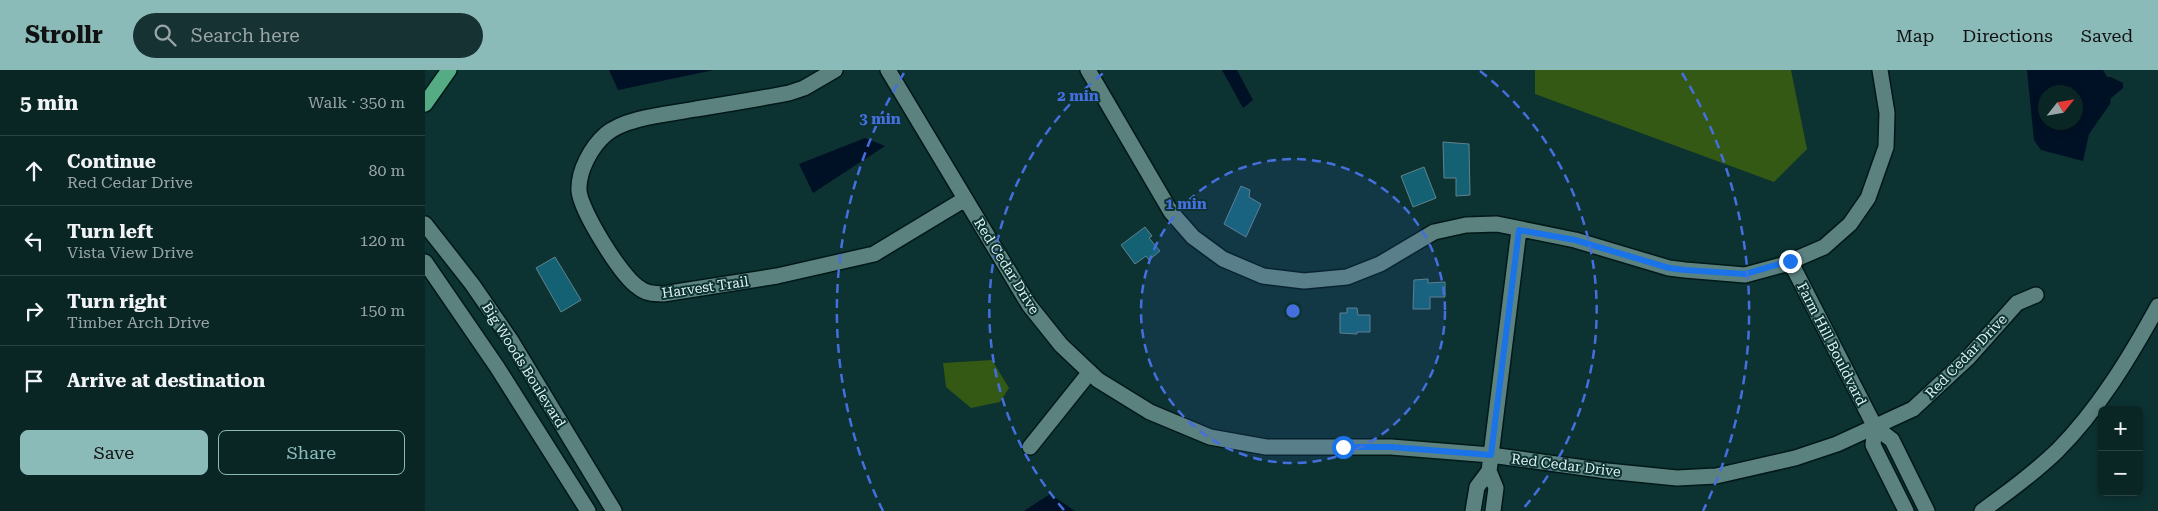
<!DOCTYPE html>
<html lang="en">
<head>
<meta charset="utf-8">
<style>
  :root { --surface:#092625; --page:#173232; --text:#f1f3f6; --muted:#99a5a7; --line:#294342; --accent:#8bbbb9 }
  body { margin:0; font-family:"Roboto Serif",serif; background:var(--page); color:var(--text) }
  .controls { position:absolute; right:15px; bottom:15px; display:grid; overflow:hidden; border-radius:8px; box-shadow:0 2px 8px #0003 }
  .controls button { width:45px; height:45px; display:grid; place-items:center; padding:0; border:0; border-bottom:1px solid var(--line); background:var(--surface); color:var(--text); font:25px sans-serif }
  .compass { position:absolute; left:1613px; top:15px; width:45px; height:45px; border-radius:50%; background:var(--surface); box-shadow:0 2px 8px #0003; rotate:59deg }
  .stop { position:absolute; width:15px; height:15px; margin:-11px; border:4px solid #1a73e8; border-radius:50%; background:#fff }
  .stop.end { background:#1a73e8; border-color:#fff; box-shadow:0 1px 5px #0008 }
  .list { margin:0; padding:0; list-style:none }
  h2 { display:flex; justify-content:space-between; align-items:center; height:65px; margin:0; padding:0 20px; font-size:21px }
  h2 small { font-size:16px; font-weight:400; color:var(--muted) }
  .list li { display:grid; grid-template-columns:32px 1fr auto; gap:15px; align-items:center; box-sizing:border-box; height:70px; padding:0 20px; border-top:1px solid var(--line) }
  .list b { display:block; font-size:19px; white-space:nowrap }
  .list p { margin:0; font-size:16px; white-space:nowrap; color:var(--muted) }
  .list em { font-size:16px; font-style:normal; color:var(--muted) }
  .actions { display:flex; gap:10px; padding:15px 20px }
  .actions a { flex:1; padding:11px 0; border:1px solid var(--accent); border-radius:8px; text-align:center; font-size:18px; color:var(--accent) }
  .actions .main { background:var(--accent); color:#111 }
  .icon { flex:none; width:28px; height:28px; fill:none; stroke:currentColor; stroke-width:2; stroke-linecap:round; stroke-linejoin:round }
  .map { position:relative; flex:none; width:1733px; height:441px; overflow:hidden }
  header { display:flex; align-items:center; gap:30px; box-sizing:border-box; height:70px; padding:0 25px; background:var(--accent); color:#111 }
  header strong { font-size:24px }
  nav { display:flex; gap:28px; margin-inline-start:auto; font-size:18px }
  .search { width:350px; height:45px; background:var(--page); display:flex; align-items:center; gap:12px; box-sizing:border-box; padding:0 18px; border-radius:28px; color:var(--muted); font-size:19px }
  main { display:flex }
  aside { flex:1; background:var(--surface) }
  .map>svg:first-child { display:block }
</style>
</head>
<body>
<header>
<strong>Strollr</strong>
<div class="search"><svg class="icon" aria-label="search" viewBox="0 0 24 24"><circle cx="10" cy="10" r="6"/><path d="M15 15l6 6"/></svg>Search here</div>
<nav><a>Map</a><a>Directions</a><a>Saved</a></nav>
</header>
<main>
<aside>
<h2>5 min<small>Walk · 350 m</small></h2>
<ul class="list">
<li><svg class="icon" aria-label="ahead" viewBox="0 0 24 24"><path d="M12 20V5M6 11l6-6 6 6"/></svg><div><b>Continue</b><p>Red Cedar Drive</p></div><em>80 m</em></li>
<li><svg class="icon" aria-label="left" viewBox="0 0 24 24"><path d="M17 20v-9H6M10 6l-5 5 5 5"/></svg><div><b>Turn left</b><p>Vista View Drive</p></div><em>120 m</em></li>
<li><svg class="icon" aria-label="right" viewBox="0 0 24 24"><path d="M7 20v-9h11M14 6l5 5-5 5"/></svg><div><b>Turn right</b><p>Timber Arch Drive</p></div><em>150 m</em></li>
<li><svg class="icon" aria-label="arrive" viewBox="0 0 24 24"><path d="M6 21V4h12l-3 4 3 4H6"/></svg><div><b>Arrive at destination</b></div></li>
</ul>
<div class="actions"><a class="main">Save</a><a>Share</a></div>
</aside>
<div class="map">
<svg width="1733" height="441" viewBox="0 0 1733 441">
  <rect width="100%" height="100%" fill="#0c3231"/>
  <!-- green -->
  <path fill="#335914" d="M1110 0H1366L1382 79 1349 112 1110 24Z
    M567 290 584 318 575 332 546 338 521 317 518 293Z"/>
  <!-- water -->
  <path fill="#001125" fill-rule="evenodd" d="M184 0H289L193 20Z
    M797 0H812L828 30 818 38Z
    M1602 0H1678L1682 7H1686L1698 13V18L1686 28 1685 34 1664 64 1658 91 1616 80 1609 70ZM1650 22V52H1620V22Z
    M440 68 460 76 388 123 374 94Z
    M625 424 650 441H599Z"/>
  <!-- building -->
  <path fill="#146174" stroke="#60838e" d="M1018 72 1044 74 1045 125 1031 126V108H1019Z
    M999 97 1011 128 988 137 976 106Z
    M816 116 825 120 824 127 836 134 821 167 799 154Z
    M720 157 727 166 724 168 735 181 724 190 721 186 710 194 696 175Z
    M130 187 156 230 136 242 111 198Z
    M1003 209V213L1020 212V227H1005V239H988L989 210Z
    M922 238H932L933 245H945V262H932V264L915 263V243H922Z"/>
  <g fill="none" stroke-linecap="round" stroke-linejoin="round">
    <!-- minor casing -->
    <g stroke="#001918" stroke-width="18">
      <path id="minor" d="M410 0 379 18 364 23C333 29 302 34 271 39 245 44 201 47 181 64 166 77 153 101 154 121 156 141 196 206 213 217 220 223 228 224 238 224L352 206 449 184 540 129
        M463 0 604 235 636 275 673 310 725 342 785 367 841 377H966L1066 385 1182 401 1252 408 1291 406 1370 388 1412 374 1488 339 1543 288 1592 233 1611 225
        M663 0 746 142 768 167 798 189 838 206 879 211 922 207 955 194 1009 162 1041 155 1072 154 1150 170 1244 198 1260 200 1320 205 1357 195 1399 177 1425 154 1443 128 1461 77 1462 43 1455 0
        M0 154 47 214 85 269 189 441
        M1365 191 1450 357
        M0 192 72 297 163 441
        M605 377 665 302
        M1048 441 1052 417 1064 401
        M1068 441 1071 418 1064 401 1094 160
        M1481 441 1448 375 1450 357 1467 370 1502 441
        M1557 441C1583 422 1609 403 1632 381 1673 340 1705 287 1733 236"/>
    </g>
    <!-- highway casing -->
    <g stroke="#001918" stroke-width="18">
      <path id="highway" d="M0 34 24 0"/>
    </g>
    <!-- minor -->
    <use href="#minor" stroke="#5c827f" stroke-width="15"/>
    <!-- highway -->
    <use href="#highway" stroke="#55ab84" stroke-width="15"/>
  </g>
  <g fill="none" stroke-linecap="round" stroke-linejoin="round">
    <!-- route -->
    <path stroke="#1a73e8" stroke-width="6" d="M918 377H966L1066 385 1094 160 1150 170 1244 198 1260 200 1320 204 1365 191"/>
  </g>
  <!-- distance rings -->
  <circle cx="868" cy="241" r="152" fill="#446fdd" fill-opacity=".12"/>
  <g fill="none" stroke="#446fdd" stroke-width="2.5" stroke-dasharray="9 6">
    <circle cx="868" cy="241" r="152"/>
    <path d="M639 440A304 304 0 0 1 681 1M1055 1A304 304 0 0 1 1097 440"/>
    <path d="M458 441A456 456 0 0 1 479 3M1257 3A456 456 0 0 1 1278 441"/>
  </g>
  <g text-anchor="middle" stroke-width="4" stroke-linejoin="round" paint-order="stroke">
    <!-- street labels -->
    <g font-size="14" fill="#dff4f2" stroke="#0c3231">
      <text transform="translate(582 196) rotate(58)" y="5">Red Cedar Drive</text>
      <text transform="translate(280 217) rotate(-8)" y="5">Harvest Trail</text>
      <text transform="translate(1407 274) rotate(63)" y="5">Farm Hill Bouldvard</text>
      <text transform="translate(1541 286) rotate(-46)" y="5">Red Cedar Drive</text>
      <text transform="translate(99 295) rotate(58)" y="5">Big Woods Boulevard</text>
      <text transform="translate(1141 395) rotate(7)" y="5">Red Cedar Drive</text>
    </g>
  </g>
  <circle cx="868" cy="241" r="8" fill="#446fdd" stroke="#0c3231" stroke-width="2.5"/>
  <g font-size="15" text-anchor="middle" font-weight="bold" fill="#446fdd" stroke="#0c3231" stroke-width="4" stroke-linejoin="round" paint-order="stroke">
    <text x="653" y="31">2 min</text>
    <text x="455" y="54">3 min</text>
    <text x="761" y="139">1 min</text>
  </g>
</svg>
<div class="controls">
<button>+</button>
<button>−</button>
</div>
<svg class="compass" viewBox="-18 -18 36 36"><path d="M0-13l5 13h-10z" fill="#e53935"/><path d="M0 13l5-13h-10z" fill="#99a5a7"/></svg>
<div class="stop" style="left:918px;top:377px"></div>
<div class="stop end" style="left:1365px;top:191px"></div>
</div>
</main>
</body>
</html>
